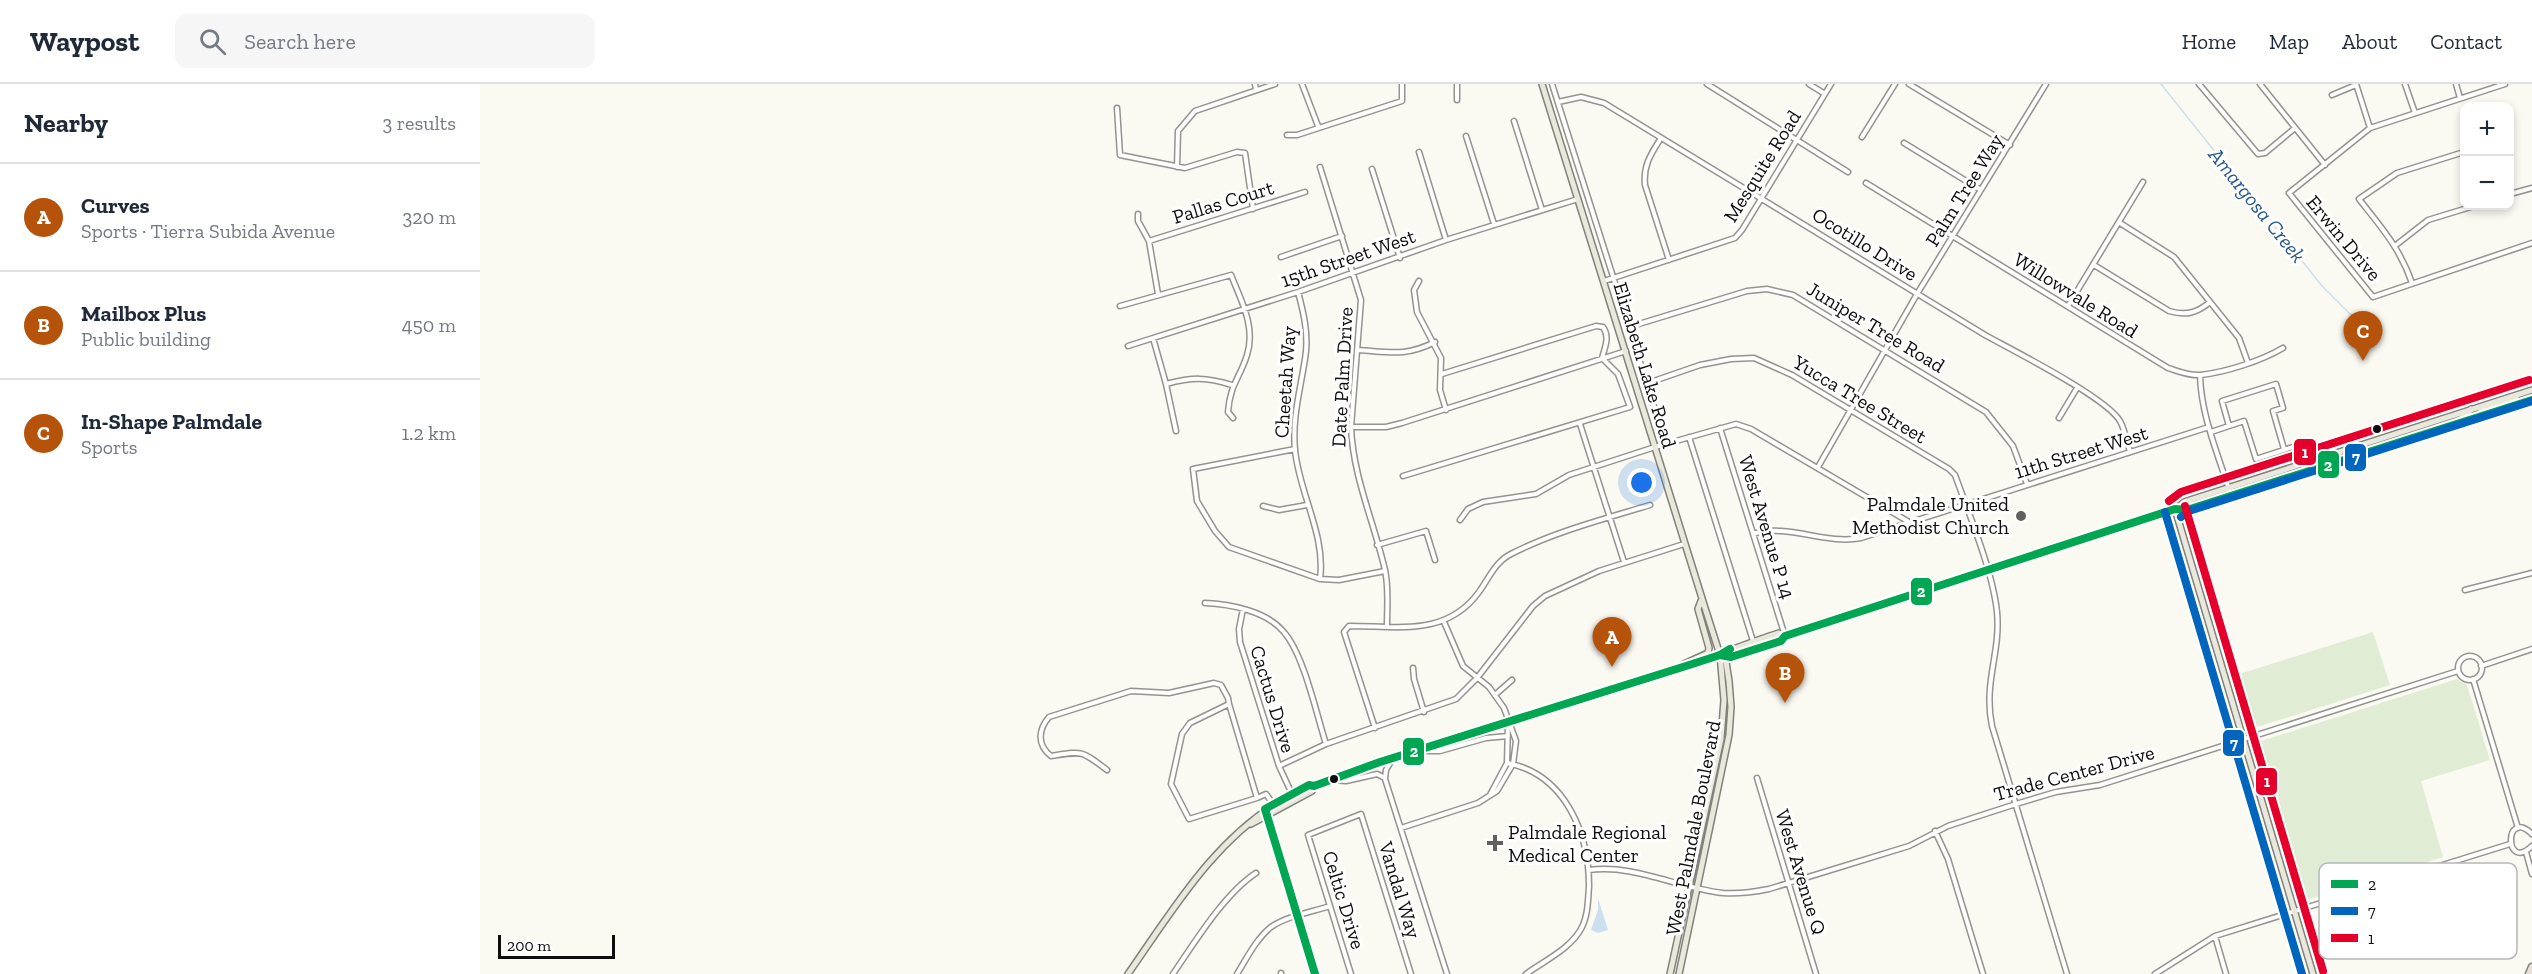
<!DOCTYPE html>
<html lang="en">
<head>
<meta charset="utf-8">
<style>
  :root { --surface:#fff; --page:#f6f6f7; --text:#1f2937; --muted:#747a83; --line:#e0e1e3; --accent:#b45309 }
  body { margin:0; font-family:"Zilla Slab",serif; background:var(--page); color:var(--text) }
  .controls { position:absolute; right:18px; top:18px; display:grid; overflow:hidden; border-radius:12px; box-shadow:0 3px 9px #0003 }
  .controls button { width:54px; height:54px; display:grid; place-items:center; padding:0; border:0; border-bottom:2px solid var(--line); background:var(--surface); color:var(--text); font:30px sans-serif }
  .scale { position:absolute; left:18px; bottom:15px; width:117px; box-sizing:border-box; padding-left:6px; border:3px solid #0d0d0d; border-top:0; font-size:16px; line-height:21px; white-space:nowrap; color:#0d0d0d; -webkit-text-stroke:4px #fff; paint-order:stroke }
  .you { position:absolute; left:1162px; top:399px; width:21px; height:21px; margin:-15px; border:4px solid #fff; border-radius:50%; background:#1a73e8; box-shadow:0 0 0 9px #1a73e833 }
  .badge { display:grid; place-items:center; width:39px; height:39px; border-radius:50%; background:var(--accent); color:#fff; font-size:20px; font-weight:700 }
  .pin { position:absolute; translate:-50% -50px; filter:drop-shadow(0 2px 3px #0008) }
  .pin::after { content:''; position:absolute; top:32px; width:21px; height:18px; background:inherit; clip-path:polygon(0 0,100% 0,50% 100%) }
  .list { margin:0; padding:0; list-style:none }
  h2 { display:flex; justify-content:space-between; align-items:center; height:78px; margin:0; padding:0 24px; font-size:26px }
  h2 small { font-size:20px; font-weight:400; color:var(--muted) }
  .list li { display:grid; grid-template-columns:39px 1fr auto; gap:18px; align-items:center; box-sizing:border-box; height:108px; padding:0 24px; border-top:2px solid var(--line) }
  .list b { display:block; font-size:22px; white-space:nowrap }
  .list p { margin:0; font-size:20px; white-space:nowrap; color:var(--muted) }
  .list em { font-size:20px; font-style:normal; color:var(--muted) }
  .icon { flex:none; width:33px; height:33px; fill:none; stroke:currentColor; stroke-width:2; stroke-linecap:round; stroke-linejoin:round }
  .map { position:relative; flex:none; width:2052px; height:890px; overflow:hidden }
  header { display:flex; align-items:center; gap:36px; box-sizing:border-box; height:84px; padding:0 30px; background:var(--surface); border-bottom:2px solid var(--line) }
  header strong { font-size:28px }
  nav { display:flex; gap:33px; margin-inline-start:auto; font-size:21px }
  .search { width:420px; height:54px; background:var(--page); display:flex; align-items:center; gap:15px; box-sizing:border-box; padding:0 21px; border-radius:12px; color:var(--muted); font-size:22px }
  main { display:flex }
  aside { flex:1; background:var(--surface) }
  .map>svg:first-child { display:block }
</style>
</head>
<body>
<header>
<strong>Waypost</strong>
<div class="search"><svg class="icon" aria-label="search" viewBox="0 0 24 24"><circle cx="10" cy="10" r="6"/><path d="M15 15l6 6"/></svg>Search here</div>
<nav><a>Home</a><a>Map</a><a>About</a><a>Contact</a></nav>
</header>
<main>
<aside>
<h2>Nearby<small>3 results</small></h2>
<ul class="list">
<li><span class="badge">A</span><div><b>Curves</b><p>Sports · Tierra Subida Avenue</p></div><em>320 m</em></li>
<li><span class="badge">B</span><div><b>Mailbox Plus</b><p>Public building</p></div><em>450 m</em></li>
<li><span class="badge">C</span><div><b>In-Shape Palmdale</b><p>Sports</p></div><em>1.2 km</em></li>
</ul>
</aside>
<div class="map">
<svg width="2052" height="890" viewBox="0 0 2052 890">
  <rect width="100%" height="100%" fill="#faf9f2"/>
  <!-- green -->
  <path fill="#e0edd4" d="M1893 548 1910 601 1774 644 1767 641 1753 592Z
    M1977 595 1987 601 2010 676 1941 697 1963 773 1827 816 1820 813 1775 663 1778 658Z"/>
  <!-- water -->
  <path fill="#ccdfef" d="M1118 814 1128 846 1118 849 1111 846 1118 826Z"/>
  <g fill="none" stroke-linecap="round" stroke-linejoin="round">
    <!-- stream -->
    <path stroke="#ccdfef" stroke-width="1.5" d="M1681 0 1842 202 1878 238"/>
    <!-- minor casing -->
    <g stroke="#949390" stroke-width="7">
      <path id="minor" d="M775 0 776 6
        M822 0 838 42
        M1072 0 1186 360
        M1227 0 1368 88
        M1329 0 1345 10
        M1429 0 1530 61
        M1719 0 1778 70 1785 69 1815 44
        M1780 0 1845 81
        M1876 0 1890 44
        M1925 0 1935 29
        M1976 0 1980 14
        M2025 0 1890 44 1809 109 1893 213 2052 159
        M1852 11 1876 1
        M977 16V0
        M1078 18 1101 13 1124 19 1505 251C1532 266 1626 313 1640 337 1645 346 1647 358 1650 368
        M637 24 640 71 705 84 757 68 765 69 773 125
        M1034 37 1062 126
        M807 51H817L922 17V0
        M986 52 1014 140
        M1382 53 1415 0
        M1181 54C1171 70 1163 81 1165 101L1189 176
        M1424 59 1501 106
        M939 68 966 156
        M697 83 698 47 715 27 795 0
        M840 83 881 216 871 343C873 393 894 438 905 486 909 504 907 523 907 542
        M892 85 920 174
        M1386 99 1688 284C1698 287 1709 292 1721 291 1746 288 1781 277 1803 264
        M2030 110 2052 104
        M658 130V137L669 157 678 210
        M1640 139 1694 173 1759 254 1768 279
        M669 157 825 108
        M1916 161 1948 136 1994 122
        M801 173 862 152
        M1614 181 1689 227C1706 232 1717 229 1730 218
        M939 197 934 206 937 228 961 274 960 306 966 326
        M1124 197 1255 154 1262 146 1351 0
        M1932 199C1920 164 1901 143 1879 115L1917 89 1984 68
        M818 208C824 230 829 252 825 275 820 307 812 334 815 366 819 409 846 451 840 495
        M640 222 751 191C761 216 776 243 767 271 760 294 750 300 748 328L753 334
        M1588 222 1663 98
        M1149 243 1267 207 1287 205 1313 211 1506 328 1533 362 1547 400
        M673 254 686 300 696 347
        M648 262 818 208 966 156 1098 115
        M878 266C910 268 925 273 955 258
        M1720 291C1721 333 1739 372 1751 412
        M1168 299 1220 281 1251 275 1274 274 1312 291 1469 385 1475 391C1489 430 1513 488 1517 528 1521 569 1503 598 1512 642L1587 890
        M686 300C713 293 726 293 752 301
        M1579 334 1597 304
        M1100 340 1144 478
        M1749 342 1742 317 1796 300 1803 324 1793 327 1804 365
        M871 343H906L922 339 1146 267
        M1240 344 1305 552
        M1731 348 1764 337 1776 375 1816 362
        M1209 353 1273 557
        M815 365 713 385 717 417 735 447 749 463 840 495 859 496 905 487
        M1338 383 1437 210 1566 0
        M923 392 1150 323 1138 290 1122 274C1125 263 1130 253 1123 243L1116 242 962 290
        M783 422 799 426 827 421
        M980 436 988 425 1003 418 1056 410 1089 391 1175 363 1256 340 1271 345 1429 438
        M1273 450C1308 439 1345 461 1381 454L1729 343
        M897 461 946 447 955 476
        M1985 506 2052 489
        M725 519C750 520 786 527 803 547 824 570 836 629 846 660
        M763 525 759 545 760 558 799 682 812 710
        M1978 584a12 12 0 1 1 24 0a12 12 0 1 1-24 0Z
        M2001 582 2052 565
        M933 584 934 595 944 628
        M1993 595 2038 744
        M1016 610 1032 596
        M895 644 864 548 869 542C919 542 966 553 999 508 1009 494 1015 478 1031 470 1074 448 1124 435 1170 421
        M938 667H960L1006 654 1028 652
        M913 674 906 686 905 695 967 890
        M1027 679C1085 690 1109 749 1109 802 1108 816 1108 831 1102 843 1092 864 1064 877 1046 890
        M799 682 846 660 976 615 997 594 1053 522 1065 512 1119 487 1204 460
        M627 686C601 666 603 667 571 672 557 661 558 646 569 633L651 607 689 609 734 599 741 601 748 614 749 620
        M1277 694 1336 890
        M852 696 866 697 897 690 905 694
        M1010 711 1027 679 1028 639
        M777 714 749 620 710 639 702 650 691 700 709 735 777 714 786 710 793 720
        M786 730 835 890
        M921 744 998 719 1017 707 1033 680 1036 657 1024 624 1009 603 983 582 964 538
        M1455 747 1468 775 1503 890
        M2052 750C2024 723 2024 789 2052 762
        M2046 768 2052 790
        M1109 786C1155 780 1197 804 1243 809 1258 810 1274 808 1289 805L1429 762 1468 742 1536 720 1576 708 1620 701 1978 587
        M1735 852 1746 890
        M801 889V890
        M693 890C715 858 744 810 776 789
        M757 890C767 874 776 855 791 843 807 832 831 828 850 822
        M871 890 828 751 881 730 931 890
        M1675 890 1735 852 2030 760"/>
    </g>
    <!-- major casing -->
    <g stroke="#81817d" stroke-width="8">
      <path id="major" d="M1062 0 1225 524 1240 571 1246 578 1249 597 1251 623 1249 651 1199 890
        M1997 333 2001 327 2036 314
        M1967 341 1986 332 1991 325
        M1695 425 1833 890
        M1696 425 1704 418 2052 306
        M1240 571 1251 573 1301 557 1305 552 1695 425 1707 426 2052 316
        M1204 580 1228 569 1229 564 1218 525 1221 517
        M771 740 832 707 834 702
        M648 890C694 824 737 751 809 712 816 708 826 700 834 702L900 678 1206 582C1237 572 1267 559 1299 549L1305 552
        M1190 890 1241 655 1244 616 1240 571"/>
    </g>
    <!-- highway casing -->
    <g stroke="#81817d" stroke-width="9">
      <path id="highway" d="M2049 890 2052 883"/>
    </g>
    <!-- minor -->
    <use href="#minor" stroke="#fefefd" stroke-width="4"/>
    <!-- major -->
    <use href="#major" stroke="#e9e8db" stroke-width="5"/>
    <!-- highway -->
    <use href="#highway" stroke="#e6e0d8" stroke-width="6"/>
    <!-- bus-1 casing -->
    <g stroke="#fff" stroke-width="12">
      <path id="bus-1" d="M1240 571 1251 573 1301 557 1305 552 1695 425 1707 426 2052 316
        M835 890 785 725 829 701 834 702 900 678 1206 582 1240 571 1250 565"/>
    </g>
    <!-- bus-2 casing -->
    <g stroke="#fff" stroke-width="12">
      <path id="bus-2" d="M1685 428 1822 890
        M1701 433 1709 427 2052 317"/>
    </g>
    <!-- bus-3 casing -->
    <g stroke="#fff" stroke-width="12">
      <path id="bus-3" d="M1689 417 1701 408 2049 296
        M1705 422 1843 887"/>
    </g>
    <!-- bus-1 -->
    <use href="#bus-1" stroke="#00a651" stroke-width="8"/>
    <!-- bus-2 -->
    <use href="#bus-2" stroke="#0065bd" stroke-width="8"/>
    <!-- bus-3 -->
    <use href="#bus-3" stroke="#e4002b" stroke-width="8"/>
  </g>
  <!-- markers -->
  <g fill="#0d0d0d" stroke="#fff" stroke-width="2">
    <circle cx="1897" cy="345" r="5"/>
    <circle cx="854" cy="695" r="5"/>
  </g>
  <g fill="#60605d" stroke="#fff" stroke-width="2">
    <circle cx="1541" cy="432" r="6"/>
    <path d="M1012 750h6v6h6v6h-6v6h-6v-6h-6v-6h6z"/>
  </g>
  <g text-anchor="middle" stroke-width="6" stroke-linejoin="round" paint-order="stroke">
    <!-- street labels -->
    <g font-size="20" fill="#0d0d0d" stroke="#fff">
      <text transform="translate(1282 82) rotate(-58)" y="7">Mesquite Road</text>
      <text transform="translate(1484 106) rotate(-58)" y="7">Palm Tree Way</text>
      <text transform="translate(743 118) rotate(-17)" y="7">Pallas Court</text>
      <text transform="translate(1864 154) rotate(50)" y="7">Erwin Drive</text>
      <text transform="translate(1385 160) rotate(32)" y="7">Ocotillo Drive</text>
      <text transform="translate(868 174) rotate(-19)" y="7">15th Street West</text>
      <text transform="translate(1596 211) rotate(32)" y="7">Willowvale Road</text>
      <text transform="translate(1396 243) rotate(31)" y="7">Juniper Tree Road</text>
      <text transform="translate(1165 281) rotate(73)" y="7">Elizabeth Lake Road</text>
      <text transform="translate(862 293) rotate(-87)" y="7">Date Palm Drive</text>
      <text transform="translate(805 298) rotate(-86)" y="7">Cheetah Way</text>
      <text transform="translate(1380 315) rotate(31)" y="7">Yucca Tree Street</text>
      <text transform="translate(1601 368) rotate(-17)" y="7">11th Street West</text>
      <text transform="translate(1287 443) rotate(73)" y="7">West Avenue P 14</text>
      <text transform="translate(793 615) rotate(73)" y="7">Cactus Drive</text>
      <text transform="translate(1594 689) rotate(-15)" y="7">Trade Center Drive</text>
      <text transform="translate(1213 744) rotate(-79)" y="7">West Palmdale Boulevard</text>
      <text transform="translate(1321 788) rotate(73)" y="7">West Avenue Q</text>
      <text transform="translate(920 806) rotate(73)" y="7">Vandal Way</text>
      <text transform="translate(864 816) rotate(73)" y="7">Celtic Drive</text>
    </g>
    <!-- poi labels -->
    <g font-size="20" fill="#0d0d0d" stroke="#fff" text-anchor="end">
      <text x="1529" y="427">Palmdale United<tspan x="1529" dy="23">Methodist Church</tspan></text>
      <text x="1028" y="755" text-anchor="start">Palmdale Regional<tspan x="1028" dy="23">Medical Center</tspan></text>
    </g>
    <!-- water labels -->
    <g font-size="21" font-style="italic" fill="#26548e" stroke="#fff">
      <text transform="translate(1777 121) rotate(51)" y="7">Amargosa Creek</text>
    </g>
  </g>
  <!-- legend -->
  <rect x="1839" y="779" width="198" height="96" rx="9" fill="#fff" stroke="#b6b6b6" stroke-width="1.5"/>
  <rect x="1851" y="796" width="27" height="8" fill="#00a651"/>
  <rect x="1851" y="823" width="27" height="8" fill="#0065bd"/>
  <rect x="1851" y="850" width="27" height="8" fill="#e4002b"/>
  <g font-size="16" fill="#0d0d0d">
    <text x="1888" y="806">2</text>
    <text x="1888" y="833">7</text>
    <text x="1888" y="860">1</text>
  </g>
  <g stroke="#fff" stroke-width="2">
    <rect x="1813" y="354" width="24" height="28" rx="6" fill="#e4002b"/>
    <rect x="1864" y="359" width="23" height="29" rx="6" fill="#0065bd"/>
    <rect x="1837" y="366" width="23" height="29" rx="6" fill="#00a651"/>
    <rect x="1430" y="493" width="23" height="29" rx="6" fill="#00a651"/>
    <rect x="1742" y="645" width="23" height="28" rx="6" fill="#0065bd"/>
    <rect x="922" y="653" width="23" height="29" rx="6" fill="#00a651"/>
    <rect x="1775" y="683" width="23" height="29" rx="6" fill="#e4002b"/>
  </g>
  <g font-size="16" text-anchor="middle" font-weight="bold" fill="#fff">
    <text x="1825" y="374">1</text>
    <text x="1876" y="379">7</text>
    <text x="1848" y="387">2</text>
    <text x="1441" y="513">2</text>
    <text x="1754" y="665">7</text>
    <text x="934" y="673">2</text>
    <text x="1787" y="703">1</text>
  </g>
</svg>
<div class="controls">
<button>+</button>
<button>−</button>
</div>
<div class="scale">200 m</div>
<div class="you"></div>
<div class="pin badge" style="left:1132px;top:583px">A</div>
<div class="pin badge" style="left:1305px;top:619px">B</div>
<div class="pin badge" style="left:1883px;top:277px">C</div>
</div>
</main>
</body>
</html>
